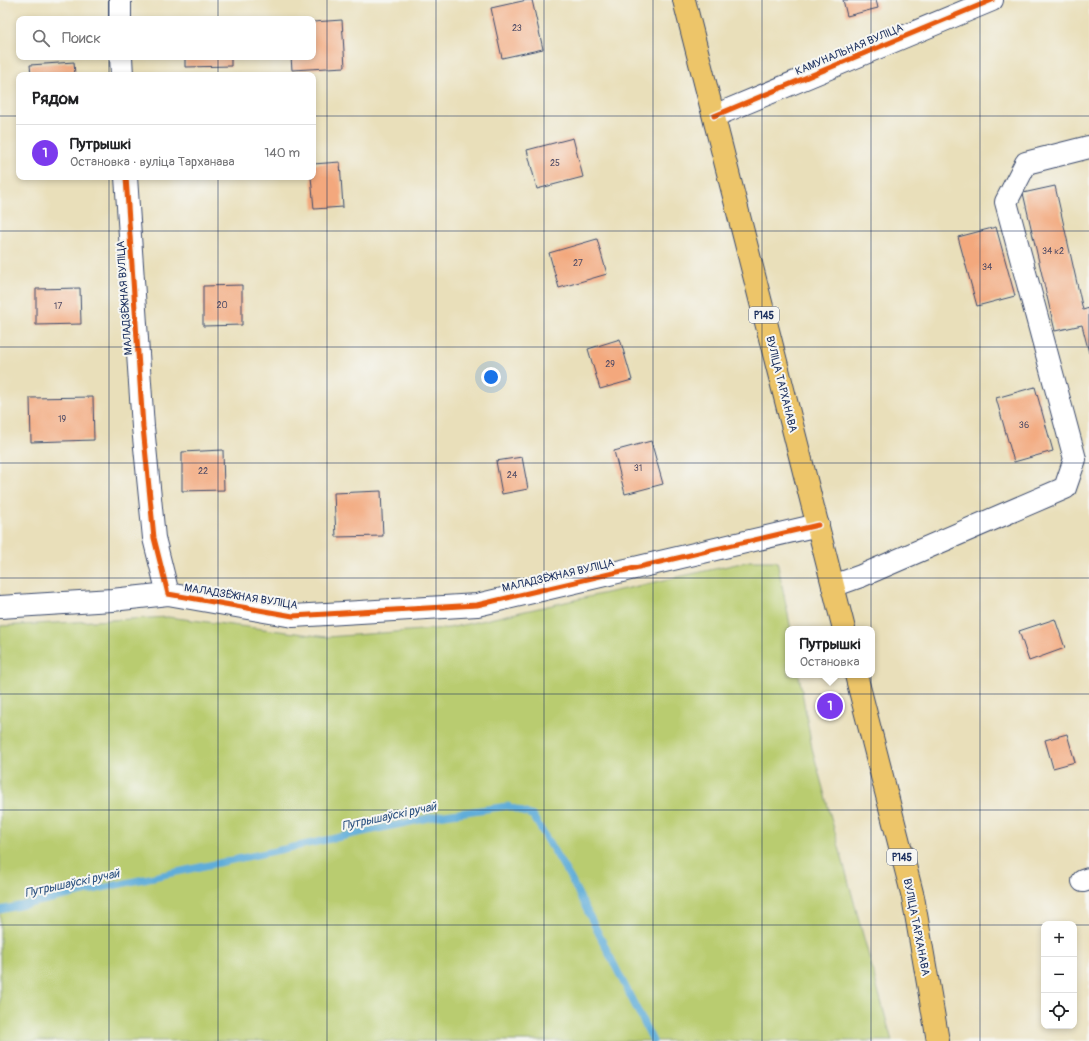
<!DOCTYPE html>
<html lang="ru">
<head>
<meta charset="utf-8">
<style>
  :root { --surface:#fff; --page:#f6f6f6; --text:#202124; --muted:#757577; --line:#e0e0e0; --accent:#7c3aed }
  body { margin:0; font-family:Pangolin,sans-serif; background:var(--page); color:var(--text) }
  .controls { position:absolute; right:12px; bottom:12px; display:grid; overflow:hidden; border-radius:8px; box-shadow:0 2px 6px #0003 }
  .controls button { width:36px; height:36px; display:grid; place-items:center; padding:0; border:0; border-bottom:1px solid var(--line); background:var(--surface); color:var(--text); font:20px sans-serif }
  .you { position:absolute; left:491px; top:377px; width:14px; height:14px; margin:-10px; border:3px solid #fff; border-radius:50%; background:#1a73e8; box-shadow:0 0 0 6px #1a73e833 }
  .badge { display:grid; place-items:center; width:26px; height:26px; border-radius:50%; background:var(--accent); color:#fff; font-size:13px; font-weight:700 }
  .pin { position:absolute; translate:-50% -50%; border:2px solid #fff; box-shadow:0 1px 4px #0006 }
  .popup { position:absolute; left:785px; top:626px; width:90px; height:52px; box-sizing:border-box; display:grid; place-content:center; border-radius:8px; background:var(--surface); filter:drop-shadow(0 1px 3px #0005); font-size:13px; white-space:nowrap; color:var(--muted) }
  .popup b { font-size:15px; color:var(--text) }
  .popup::after { content:''; position:absolute; left:50%; top:100%; margin-left:-8px; border:8px solid transparent; border-top-color:var(--surface) }
  .list { margin:0; padding:0; list-style:none }
  h2 { display:flex; justify-content:space-between; align-items:center; height:52px; margin:0; padding:0 16px; font-size:17px }
  h2 small { font-size:13px; font-weight:400; color:var(--muted) }
  .list li { display:grid; grid-template-columns:26px 1fr auto; gap:12px; align-items:center; box-sizing:border-box; height:56px; padding:0 16px; border-top:1px solid var(--line) }
  .list b { display:block; font-size:15px; white-space:nowrap }
  .list p { margin:0; font-size:13px; white-space:nowrap; color:var(--muted) }
  .list em { font-size:13px; font-style:normal; color:var(--muted) }
  .icon { flex:none; width:22px; height:22px; fill:none; stroke:currentColor; stroke-width:2; stroke-linecap:round; stroke-linejoin:round }
  .map { position:relative; flex:none; width:1089px; height:1041px; overflow:hidden }
  .search { position:absolute; background:var(--surface); box-shadow:0 2px 6px #0003; left:16px; top:16px; width:300px; height:44px; display:flex; align-items:center; gap:10px; box-sizing:border-box; padding:0 14px; border-radius:8px; color:var(--muted); font-size:15px }
  .panel { position:absolute; background:var(--surface); box-shadow:0 2px 6px #0003; left:16px; top:72px; width:300px; height:108px; border-radius:8px }
  .map>svg:first-child { display:block }
</style>
</head>
<body>
<div class="map">
<svg width="1089" height="1041" viewBox="0 0 1089 1041">
  <rect width="100%" height="100%" fill="#f6f6f2"/>
  <filter id="ink" filterUnits="userSpaceOnUse"><feTurbulence type="fractalNoise" baseFrequency=".025" numOctaves="2"/><feDisplacementMap in="SourceGraphic" scale="8" xChannelSelector="R" yChannelSelector="G"/><feConvolveMatrix kernelMatrix="1 2 1 2 8 2 1 2 1" color-interpolation-filters="sRGB"/></filter>
  <filter id="wash" filterUnits="userSpaceOnUse"><feTurbulence type="fractalNoise" baseFrequency=".012" numOctaves="4" result="noise"/><feDisplacementMap in="SourceGraphic" scale="16" xChannelSelector="R" yChannelSelector="G"/><feGaussianBlur stdDeviation="0.9" result="paint"/><feColorMatrix in="noise" values="0 0 0 0 0 0 0 0 0 0 0 0 0 0 0 0 0 1.4 0 .05"/><feComposite in="paint" operator="in"/></filter>
  <g filter="url(#wash)">
    <rect width="100%" height="100%" fill="#e9dfba"/>
    <!-- green -->
    <path fill="#b9cc70" stroke="#6a7e67" d="M750 561H777L791 629H788V675H799L812 748 892 1041H0V626L168 617 327 637 449 628Z"/>
    <g fill="none" stroke-linecap="round" stroke-linejoin="round">
      <!-- stream -->
      <path stroke="#60add9" stroke-width="7" d="M0 910 438 816 508 806 533 816 571 879 653 1041"/>
    </g>
    <g id="blocks">
      <!-- building -->
      <path fill="#f3a87d" d="M527 0H532L543 49 502 58 491 8Z
        M843 0H876L878 8 847 16Z
        M342 20 345 67 292 70 291 57H313V22Z
        M185 57H231V66L185 67Z
        M74 62 75 75H31L30 65Z
        M573 138 583 177 537 189 527 150Z
        M340 162 343 207 314 209 311 177H313V164Z
        M1055 186 1083 310 1089 308V353L1082 325 1055 331 1023 193Z
        M996 227 1015 296 977 306 958 237Z
        M597 239 607 274 559 288 549 253Z
        M242 285V325L203 326V286Z
        M80 288 81 324 36 325V289Z
        M620 339 632 380 600 389 588 349Z
        M1035 387 1053 451 1014 462 996 398Z
        M93 397 94 440 31 442 30 398Z
        M651 441 663 484 625 494 614 451Z
        M223 450 224 490 182 491V452Z
        M522 457 528 489 502 494 496 461Z
        M381 491 383 536 336 537 334 493Z
        M1055 619 1065 648 1029 661 1019 631Z
        M1067 734 1075 762 1053 768 1045 740Z"/>
    </g>
  </g>
  <g filter="url(#ink)">
    <use href="#blocks" fill-opacity="0" stroke="#3a496c" stroke-width="1"/>
    <g fill="none" stroke-linecap="round" stroke-linejoin="round">
      <!-- minor casing -->
      <g stroke="#3a496c" stroke-width="24">
        <path id="minor" d="M120 0V19
          M121 57 122 75
          M714 116 992 0
          M126 177 143 427 154 538 168 594 293 616 477 605 818 525
          M833 586 861 576 1065 488 1075 459 1006 202 1026 163 1089 147
          M0 607 112 600 168 594
          M1083 881 1089 879"/>
      </g>
      <!-- major casing -->
      <g stroke="#3a496c" stroke-width="24">
        <path id="major" d="M684 0 844 629
          M856 675 913 897 938 1041"/>
      </g>
      <!-- minor -->
      <use href="#minor" stroke="#fff" stroke-width="22"/>
      <!-- major -->
      <use href="#major" stroke="#edc569" stroke-width="22"/>
      <!-- cycleway casing -->
      <g stroke="#f6f6f2" stroke-width="8">
        <path id="cycleway" d="M714 116 992 0
          M126 177 143 427 154 538 168 594 293 616 477 605 818 525"/>
      </g>
      <!-- cycleway -->
      <use href="#cycleway" stroke="#e8590c" stroke-width="5"/>
    </g>
  </g>
  <!-- grid -->
  <path fill="none" stroke="#1b2f5e" stroke-width="1" stroke-opacity="0.55" d="M109 0V19M218 0V19M327 0V1041M436 0V1041M544 0V1041M653 0V1041M762 0V1041M871 0V1041M980 0V1041M109 57V75M218 57V75M0 116H19M313 116H1089M109 177V1041M218 177V1041M0 231H1089M0 347H1089M0 463H1089M0 578H1089M0 694H1089M0 810H1089M0 925H1044M1074 925H1089"/>
  <g text-anchor="middle" stroke-width="4" stroke-linejoin="round" paint-order="stroke">
    <!-- number labels -->
    <g font-size="9" fill="#514d66">
      <text x="517" y="31">23</text>
      <text x="555" y="166">25</text>
      <text x="1053" y="254">34 к2</text>
      <text x="578" y="266">27</text>
      <text x="987" y="270">34</text>
      <text x="222" y="308">20</text>
      <text x="58" y="309">17</text>
      <text x="610" y="367">29</text>
      <text x="62" y="422">19</text>
      <text x="1024" y="428">36</text>
      <text x="638" y="471">31</text>
      <text x="203" y="474">22</text>
      <text x="512" y="478">24</text>
    </g>
    <!-- shield labels -->
    <g fill="#f6f6f2" stroke="#5d6b8a" stroke-width="1">
      <rect x="749" y="307" width="30" height="16" rx="3"/>
      <rect x="887" y="849" width="30" height="16" rx="3"/>
    </g>
    <g font-size="10" font-weight="bold" fill="#1b2f5e">
      <text x="764" y="319">Р145</text>
      <text x="902" y="861">Р145</text>
    </g>
    <!-- street labels -->
    <g font-size="11" fill="#1b2f5e" stroke="#f6f6f2">
      <text transform="translate(849 49) rotate(-23)" y="4">КАМУНАЛЬНАЯ ВУЛІЦА</text>
      <text transform="translate(124 298) rotate(-94)" y="4">МАЛАДЗЁЖНАЯ ВУЛІЦА</text>
      <text transform="translate(782 384) rotate(76)" y="4">ВУЛІЦА ТАРХАНАВА</text>
      <text transform="translate(558 575) rotate(-13)" y="4">МАЛАДЗЁЖНАЯ ВУЛІЦА</text>
      <text transform="translate(241 596) rotate(9)" y="4">МАЛАДЗЁЖНАЯ ВУЛІЦА</text>
      <text transform="translate(917 927) rotate(79)" y="4">ВУЛІЦА ТАРХАНАВА</text>
    </g>
    <!-- water labels -->
    <g font-size="12" font-style="italic" fill="#305583" stroke="#f6f6f2">
      <text transform="translate(389 816) rotate(-12)" y="4">Путрышаўскі ручай</text>
      <text transform="translate(72 883) rotate(-12)" y="4">Путрышаўскі ручай</text>
    </g>
  </g>
</svg>
<div class="controls">
<button>+</button>
<button>−</button>
<button><svg class="icon" aria-label="locate" viewBox="0 0 24 24"><circle cx="12" cy="12" r="6"/><path d="M12 2v4M12 18v4M2 12h4M18 12h4"/></svg></button>
</div>
<div class="you"></div>
<div class="pin badge" style="left:830px;top:706px">1</div>
<div class="popup"><b>Путрышкі</b>Остановка</div>
<div class="search"><svg class="icon" aria-label="search" viewBox="0 0 24 24"><circle cx="10" cy="10" r="6"/><path d="M15 15l6 6"/></svg>Поиск</div>
<section class="panel">
<h2>Рядом<small></small></h2>
<ul class="list">
<li><span class="badge">1</span><div><b>Путрышкі</b><p>Остановка · вуліца Тарханава</p></div><em>140 m</em></li>
</ul>
</section>
</div>
</body>
</html>
